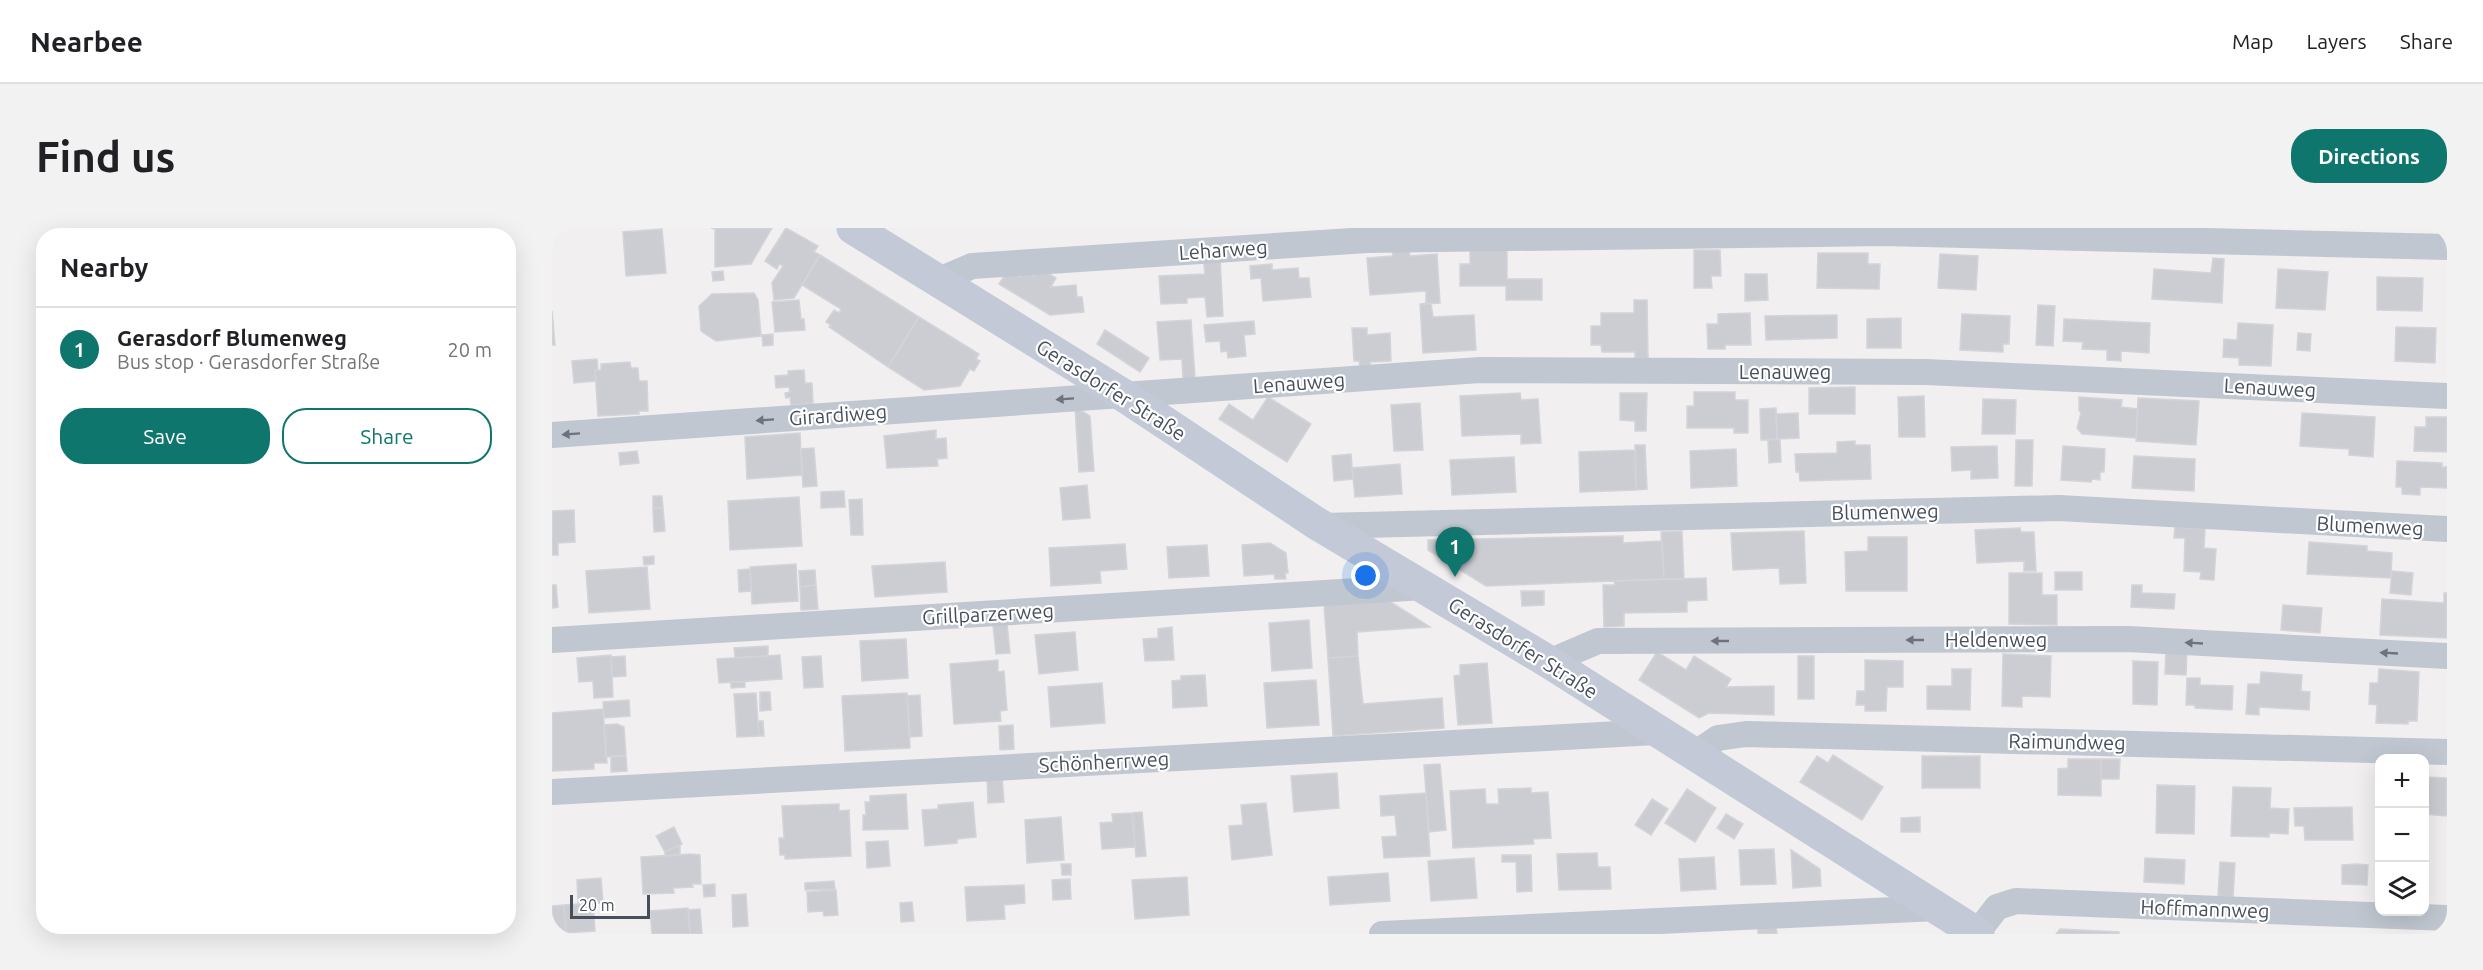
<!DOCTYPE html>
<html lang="en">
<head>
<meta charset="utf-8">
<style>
  :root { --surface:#fff; --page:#f2f2f2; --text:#202124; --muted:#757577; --line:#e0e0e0; --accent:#0f766e }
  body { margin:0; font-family:Ubuntu,sans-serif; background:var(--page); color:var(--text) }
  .controls { position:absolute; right:18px; bottom:18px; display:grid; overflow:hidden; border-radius:12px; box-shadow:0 6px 24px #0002 }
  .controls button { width:54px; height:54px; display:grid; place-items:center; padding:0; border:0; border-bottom:2px solid var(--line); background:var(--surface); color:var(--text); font:30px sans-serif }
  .scale { position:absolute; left:18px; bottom:15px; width:80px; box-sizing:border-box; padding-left:6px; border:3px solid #484f5b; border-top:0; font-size:16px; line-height:21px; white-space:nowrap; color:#484f5b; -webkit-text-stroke:4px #fff; paint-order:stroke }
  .you { position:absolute; left:814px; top:348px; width:21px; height:21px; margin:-15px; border:4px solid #fff; border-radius:50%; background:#1a73e8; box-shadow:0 0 0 9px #1a73e833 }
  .badge { display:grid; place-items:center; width:39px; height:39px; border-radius:50%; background:var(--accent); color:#fff; font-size:20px; font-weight:700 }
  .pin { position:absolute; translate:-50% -50px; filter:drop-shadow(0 2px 3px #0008) }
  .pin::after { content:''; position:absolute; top:32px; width:21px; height:18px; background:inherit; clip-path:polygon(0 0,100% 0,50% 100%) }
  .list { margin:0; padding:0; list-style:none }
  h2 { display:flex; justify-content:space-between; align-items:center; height:78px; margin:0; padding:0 24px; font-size:26px }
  h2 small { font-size:20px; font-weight:400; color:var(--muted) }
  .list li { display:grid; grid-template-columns:39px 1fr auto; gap:18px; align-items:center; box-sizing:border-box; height:84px; padding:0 24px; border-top:2px solid var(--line) }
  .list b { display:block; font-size:22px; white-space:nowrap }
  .list p { margin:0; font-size:20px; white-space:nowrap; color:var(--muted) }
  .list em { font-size:20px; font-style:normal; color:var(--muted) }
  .actions { display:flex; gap:12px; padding:18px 24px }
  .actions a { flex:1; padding:14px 0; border:2px solid var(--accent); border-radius:24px; text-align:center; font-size:21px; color:var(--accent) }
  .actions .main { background:var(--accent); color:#fff }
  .icon { flex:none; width:33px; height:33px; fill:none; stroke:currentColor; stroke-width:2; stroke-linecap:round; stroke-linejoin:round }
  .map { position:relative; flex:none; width:1895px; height:706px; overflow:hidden; border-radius:24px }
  header { display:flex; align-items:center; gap:36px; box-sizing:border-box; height:84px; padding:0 30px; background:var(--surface); border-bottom:2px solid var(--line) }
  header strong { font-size:28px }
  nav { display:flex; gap:33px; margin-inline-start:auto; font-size:21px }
  .intro { display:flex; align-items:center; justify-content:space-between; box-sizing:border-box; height:144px; padding:0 36px }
  h1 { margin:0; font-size:42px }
  .button { padding:15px 27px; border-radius:24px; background:var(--accent); color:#fff; font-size:21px; font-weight:700 }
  main { display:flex; gap:36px; padding:0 36px }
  aside { flex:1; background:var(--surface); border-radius:24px; box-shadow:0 6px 24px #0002 }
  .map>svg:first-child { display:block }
</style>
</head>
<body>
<header>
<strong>Nearbee</strong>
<nav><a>Map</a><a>Layers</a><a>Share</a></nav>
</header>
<div class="intro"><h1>Find us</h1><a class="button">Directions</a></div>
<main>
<aside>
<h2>Nearby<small></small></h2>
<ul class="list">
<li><span class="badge">1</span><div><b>Gerasdorf Blumenweg</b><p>Bus stop · Gerasdorfer Straße</p></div><em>20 m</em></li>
</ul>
<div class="actions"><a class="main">Save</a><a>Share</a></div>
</aside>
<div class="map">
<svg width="1895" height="706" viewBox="0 0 1895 706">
  <rect width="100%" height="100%" fill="#f1efef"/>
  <!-- building -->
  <path fill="#cccdd3" stroke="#d3d4da" stroke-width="1.5" d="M159 0H220L199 36 163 39V1Z
    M234 0 266 18 262 24 268 27 242 70 222 72 220 55 231 38 227 36 225 41 213 33Z
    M110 1 114 45 74 48 71 4Z
    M857 21 858 28 885 26 888 75 874 76V63L818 67 815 30 841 28 840 22Z
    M918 22H955V51H990V72H954V58H908V36H918Z
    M1142 22H1168L1169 48H1159L1160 60H1142Z
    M1266 25H1316V36H1328L1327 61 1265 60Z
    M1388 26 1426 28 1424 62 1386 60Z
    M268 27 367 89 336 139 277 99 279 97 274 94 282 82 287 85 289 81 250 57Z
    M651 28H668L671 88 655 89 653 69 635 70V75L609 76 607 48 653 46Z
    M1661 30 1672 31 1670 75 1600 71 1602 41 1659 45Z
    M720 36V42L746 40 747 50H757L759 69 711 73 709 50 699 51 698 38Z
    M487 40 504 50 499 59 524 57 525 69H530L532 84 498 87 447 56 456 42 468 49 472 42 482 48Z
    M1726 41 1776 44 1773 82 1724 80Z
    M171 43 172 52 161 53 160 44Z
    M1193 46H1215L1216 72 1193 73Z
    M1825 49 1871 50 1870 83 1825 82Z
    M202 65 206 72 209 108 164 113 149 103 147 78 160 66Z
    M247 72 249 91H252L253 102 223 104 220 74Z
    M1082 72H1095L1096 130H1083V124H1050L1049 117H1039V98H1049V85H1082Z
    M879 75 881 89 922 87 924 122 871 125 868 76Z
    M1486 77 1503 78 1501 118 1484 117Z
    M0 83 3 117H0Z
    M1198 85 1199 117H1173V121H1156L1155 96H1166V86Z
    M1410 86 1458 88 1457 116H1451V124L1408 122Z
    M1285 87V110L1214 112 1213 88Z
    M367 89 427 126 424 131 428 133 422 143 418 141 408 158 372 162 336 139Z
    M1349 90V120H1315V91Z
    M1512 91 1598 95 1597 125 1569 123V133L1555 132V122L1530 121 1531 114 1511 113Z
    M639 92 643 150 631 151 630 131 608 132 605 94Z
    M702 93 703 106 692 107 694 128 676 130 675 123 669 124 668 113 654 114 652 97Z
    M1686 95 1721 97 1719 138 1687 137V130L1671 129 1672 111 1685 112Z
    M1844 99 1884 100 1883 135 1843 133Z
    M800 100H815V107L838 105 839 133 818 134 819 140H808L807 133H802Z
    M553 102 597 130 588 144 545 116Z
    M1746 105 1759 106 1758 123 1745 122Z
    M221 106V117L211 118 210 107Z
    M45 131 46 142H43L44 153 22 155 20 133Z
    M78 134 79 140H86L87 153H95L96 183H87V186L46 188 43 142H49V136Z
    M252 142 253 155H260L261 175 239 177 238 169 234 170 233 165 238 164 237 159 224 160 223 148 236 147V143Z
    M1303 159V186H1257V160Z
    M1142 164H1183V172H1196V205H1182V200H1135V178H1142Z
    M968 165 969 172 986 171 989 215 969 216V206L910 208 908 168Z
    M1068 165H1095L1094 203H1083V193L1068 192Z
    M1372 168 1373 209H1347L1346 169Z
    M716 169 759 196 735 234 667 191 677 176 701 192Z
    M1527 169 1570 172 1569 179 1586 181 1584 210 1530 206 1525 200 1529 185 1527 182Z
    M1586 170 1647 173 1644 217 1584 213Z
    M1431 171 1464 172 1463 206H1430Z
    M868 175 871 222 842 223 839 177Z
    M523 179 538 188 542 243 527 244Z
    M1224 180 1225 211 1209 212 1208 181Z
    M1246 185 1247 210 1225 211 1224 186Z
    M1750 185 1823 189 1821 229 1797 227V221L1748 218Z
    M1874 189H1895V224L1862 223 1863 199H1874Z
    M384 202V211L394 210 395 230 385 231 386 238 335 240 332 208Z
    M248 205 250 247 195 251 193 209Z
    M1228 211 1229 234 1217 235 1216 212Z
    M1464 212H1481L1480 258H1463Z
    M1303 213V217H1318L1319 251 1248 253 1247 244H1244L1243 226 1285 225V214Z
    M1083 217H1093L1095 261 1084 262Z
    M1445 218 1446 250 1419 251V242L1400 243 1399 219Z
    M1511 218 1553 221 1552 244H1548V252L1540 251 1539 254 1509 252Z
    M262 220 265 258 251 259 249 221Z
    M1184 221 1185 258 1139 260 1138 223Z
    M1083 222 1084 262 1028 264 1027 224Z
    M85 223 87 235 68 237 67 225Z
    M799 226 801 251 782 253 780 228Z
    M1582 228 1643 231 1642 263 1580 260Z
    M962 229 964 264 900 267 898 232Z
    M1845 233 1890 235V239H1895V260L1868 259V267L1850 266V259H1844Z
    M848 236 850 266 803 269 800 240Z
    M535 257 538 290 511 292 508 260Z
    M292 263 293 279 269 280V264Z
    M101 268H110L111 280H101Z
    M247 269 250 318 178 322 176 273Z
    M310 271 311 307H299L297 272Z
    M101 280H111L113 303 102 304Z
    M22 282 23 314 6 315V327H0V283Z
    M1623 299 1653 301 1652 320 1664 321 1662 352 1648 351 1649 344 1632 343 1633 310H1622Z
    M1468 300 1469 304H1482L1484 343H1472V333L1425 335 1423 302Z
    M1130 303 1132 351H1112L1109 304Z
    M1252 303 1254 355 1228 356 1227 340 1181 342 1179 305Z
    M1071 308V315L1110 313 1112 351 934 358 876 322V312Z
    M1316 309H1355V363H1294L1293 324 1316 323Z
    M1757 314 1815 318V323L1840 325 1839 350 1755 346Z
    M718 315 734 325 736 345H733L734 351H723L722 346 692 348 690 317Z
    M573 316 575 341 548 343 549 355 499 358 497 320Z
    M655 317 657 348 617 350 615 319Z
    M102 328V336L92 337 91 329Z
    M393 334 395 364 323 369 320 338Z
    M244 336 246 373 200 376 198 339Z
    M95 339 98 381 37 385 34 343Z
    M198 341 199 363 187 364 186 342Z
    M263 342 264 357 248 359 247 343Z
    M1840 343 1861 345 1859 367 1838 365Z
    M1503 344H1530V362H1503Z
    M1457 345H1490V367H1505V397L1457 396Z
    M1154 350 1155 372 1135 373V384L1072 385V398L1052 399 1051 357H1063L1062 353Z
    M0 357H4L6 379 0 380Z
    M264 357 266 381 249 382 248 359Z
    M1580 357H1590V365L1623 366 1622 381 1579 379Z
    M969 363H992V377L970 378Z
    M1892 365H1895V410L1828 407 1830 371 1892 375Z
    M837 373 878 399 805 404 806 428 776 430 772 377Z
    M1731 377 1770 380 1768 405 1729 402Z
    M757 392 760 440 720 443 717 395Z
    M455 396 458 425 444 426 441 397Z
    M620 399 622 432 593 433 591 411 606 410V401Z
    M523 404 526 442 487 446 483 407Z
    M354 411 356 450 310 453 308 413Z
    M216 418V428L183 430 182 420Z
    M1614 421 1635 422 1634 447 1613 446Z
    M1105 424 1134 442 1142 428 1179 451 1174 459 1222 458V487L1157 485 1147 490 1087 452Z
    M1451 426 1499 428 1498 469 1470 468V479L1450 478Z
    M59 427 61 469 42 470 41 453 27 454 25 430Z
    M228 427 230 451 167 455 165 431Z
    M73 428 74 448 60 449 59 429Z
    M269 428 271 459 252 460 250 429Z
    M806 428 811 476 890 470 892 500 781 508 776 430Z
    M1246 428H1262V471H1246Z
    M446 432V444L452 443 455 482 448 483 449 493 402 496 398 436Z
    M1313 432 1351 433V459H1335L1334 483H1313V477H1304L1305 463H1313Z
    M1581 433 1606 434 1605 477 1581 476Z
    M935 435 940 495 906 497 902 448 908 447V437Z
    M1400 441H1419L1418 482 1375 481V458H1400Z
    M1827 441 1867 444 1865 493H1856V496L1824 495 1825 477 1817 476 1818 455H1826Z
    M1709 444 1750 447 1749 463 1758 464 1757 482 1707 479V487L1694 486 1696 456H1708Z
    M653 447 655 478 621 480 620 453 629 452V448Z
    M1635 450H1648V457L1681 458 1680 482 1643 480V477H1634Z
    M764 452 767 497 715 500 712 455Z
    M179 454H193V459L179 460Z
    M550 455 553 495 499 499 496 459Z
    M208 464H218L219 482 208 483Z
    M204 465 207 508 185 509 182 466Z
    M355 465 358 520 293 523 290 468Z
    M368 467 370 508 358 509 355 468Z
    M77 472 78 488 52 490 51 474Z
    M51 481 55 535H42V541L0 543V485Z
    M206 493H211L212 508H207Z
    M65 496 72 499 74 528 54 529 52 497Z
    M461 497 462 521 448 522 447 498Z
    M1281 527 1331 559 1310 592 1248 554 1265 528 1276 535Z
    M59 528H74L75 543 59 544Z
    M1370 528H1428V560H1370Z
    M1516 531H1549V568L1506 567V541L1516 540Z
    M1549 531H1568L1567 551H1549Z
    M888 536 894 602 877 604 872 537Z
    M785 545 787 580 742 584 739 548Z
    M450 549 452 574 436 575 435 550Z
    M1873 549 1895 550V588L1872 586Z
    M1605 557 1643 558 1642 606 1604 605Z
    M1681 559 1719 560 1718 580 1737 581 1736 606 1717 605V609L1679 608Z
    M979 560V565L996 564 999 610 981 611 982 616 901 620 898 563 933 561 934 576H947L946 561Z
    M1135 561 1164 580 1143 614 1113 595Z
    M874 565 878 628 832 630 830 609 845 608 843 587 829 588 828 568Z
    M354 566 356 601 311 602V587H314L313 574H318V568Z
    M1100 571 1116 581 1099 607 1083 597Z
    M421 574 424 609 405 611V615L373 618 370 582 386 581V577Z
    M714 575 720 627 680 632 677 598 691 597 689 577Z
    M287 576V583L297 582 299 628 233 631V627H228L227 610H232L230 578Z
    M1800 579 1801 612H1753L1752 598H1743L1742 580Z
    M590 584 594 628 584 629 580 585Z
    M580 585 583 619 550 621 548 595 561 594 560 586Z
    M1174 586 1191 596 1182 611 1165 600Z
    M509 589 512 632 475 635 473 592Z
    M1368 589V604H1349V590Z
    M122 599 130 616 113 624 104 608Z
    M336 613 338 638 315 640 314 614Z
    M128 617V627L113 628V624Z
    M1222 621 1224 656 1189 657 1187 622Z
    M1239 622 1268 641 1269 658 1241 660Z
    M1045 625 1046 639H1058L1059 661 1007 662 1005 626Z
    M139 626 148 627 149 656H140L141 659 121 660 122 665 91 666 89 629Z
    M950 627H979L980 663 965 664 964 634H950Z
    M1162 629 1164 661 1129 663 1127 631Z
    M922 630 925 670 879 673 876 633Z
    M1593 630 1633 632 1632 656 1592 654Z
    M1668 634 1683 635 1681 669 1666 668Z
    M509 636H519V647H510Z
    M1804 636 1816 637 1815 657 1790 656V637Z
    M836 645 838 673 778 677 776 649Z
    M635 649 637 687 583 691 580 652Z
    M49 650 51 675 26 676 25 652Z
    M518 651 519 671 501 672 500 652Z
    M282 653 283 661 253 662V655Z
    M163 656V668L152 669 151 657Z
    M472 657 473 675 452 677 453 691 415 693 413 659Z
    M284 662 286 687 272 688 271 683 256 684 255 664Z
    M194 666 196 698 181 699 180 667Z
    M360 674 362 693 349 694 348 675Z
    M41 675 43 703 14 705 12 677Z
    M12 677 14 706H0V678Z
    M136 680 138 706H100L98 683Z
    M148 681 150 706H138L136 682Z
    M1206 697H1224L1225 706H1206Z
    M1508 701 1567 704V706H1504Z"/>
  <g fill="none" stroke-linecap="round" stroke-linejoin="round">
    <!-- minor -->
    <path stroke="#c0c7d0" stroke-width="26" d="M385 53 420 38 815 12 1332 5 1895 19
      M0 207 928 142 1374 144 1895 168
      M770 298 1507 280 1895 301
      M0 412 872 359
      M997 434 1046 413 1576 411 1895 428
      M1141 527 1166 510 1194 506 1895 524
      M0 564 1104 504
      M1425 705 1445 679 1464 673 1895 690
      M830 706 1385 680"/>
    <!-- secondary -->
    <path stroke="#c3c9d6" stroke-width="33" d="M301 0 571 167 764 295 997 434 1426 706"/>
  </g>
  <!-- one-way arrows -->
  <defs><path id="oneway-solid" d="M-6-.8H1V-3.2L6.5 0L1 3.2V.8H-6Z" transform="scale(1.5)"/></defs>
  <g fill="#6c737e">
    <use href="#oneway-solid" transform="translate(513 171) rotate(176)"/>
    <use href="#oneway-solid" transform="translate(213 192) rotate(176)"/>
    <use href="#oneway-solid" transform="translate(19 206) rotate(176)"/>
    <use href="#oneway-solid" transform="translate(1363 412) rotate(180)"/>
    <use href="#oneway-solid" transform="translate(1168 413) rotate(180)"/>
    <use href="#oneway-solid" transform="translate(1642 415) rotate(-177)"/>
    <use href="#oneway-solid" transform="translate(1837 425) rotate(-177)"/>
  </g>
  <g text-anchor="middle" stroke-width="4.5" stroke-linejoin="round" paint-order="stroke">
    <!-- street labels -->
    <g font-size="20" fill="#484f5b" stroke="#fff">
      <text transform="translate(671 22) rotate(-4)" y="7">Leharweg</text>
      <text x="1233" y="151">Lenauweg</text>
      <text transform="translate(747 155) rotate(-4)" y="7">Lenauweg</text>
      <text transform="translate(1718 160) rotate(3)" y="7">Lenauweg</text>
      <text transform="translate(559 162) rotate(32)" y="7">Gerasdorfer Straße</text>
      <text transform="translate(286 187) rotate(-4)" y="7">Girardiweg</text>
      <text transform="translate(1333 284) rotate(-1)" y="7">Blumenweg</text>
      <text transform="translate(1818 298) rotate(3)" y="7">Blumenweg</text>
      <text transform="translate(436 386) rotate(-3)" y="7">Grillparzerweg</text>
      <text x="1444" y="419">Heldenweg</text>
      <text transform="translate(971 420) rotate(32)" y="7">Gerasdorfer Straße</text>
      <text transform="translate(1515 514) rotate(1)" y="7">Raimundweg</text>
      <text transform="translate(552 534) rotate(-3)" y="7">Schönherrweg</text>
      <text transform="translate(1653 681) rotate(2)" y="7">Hoffmannweg</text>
    </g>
  </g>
</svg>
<div class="controls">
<button>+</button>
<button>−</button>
<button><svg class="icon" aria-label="layers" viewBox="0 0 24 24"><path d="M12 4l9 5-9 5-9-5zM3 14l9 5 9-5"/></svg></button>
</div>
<div class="scale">20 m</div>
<div class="you"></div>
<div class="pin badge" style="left:903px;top:349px">1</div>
</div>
</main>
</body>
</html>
